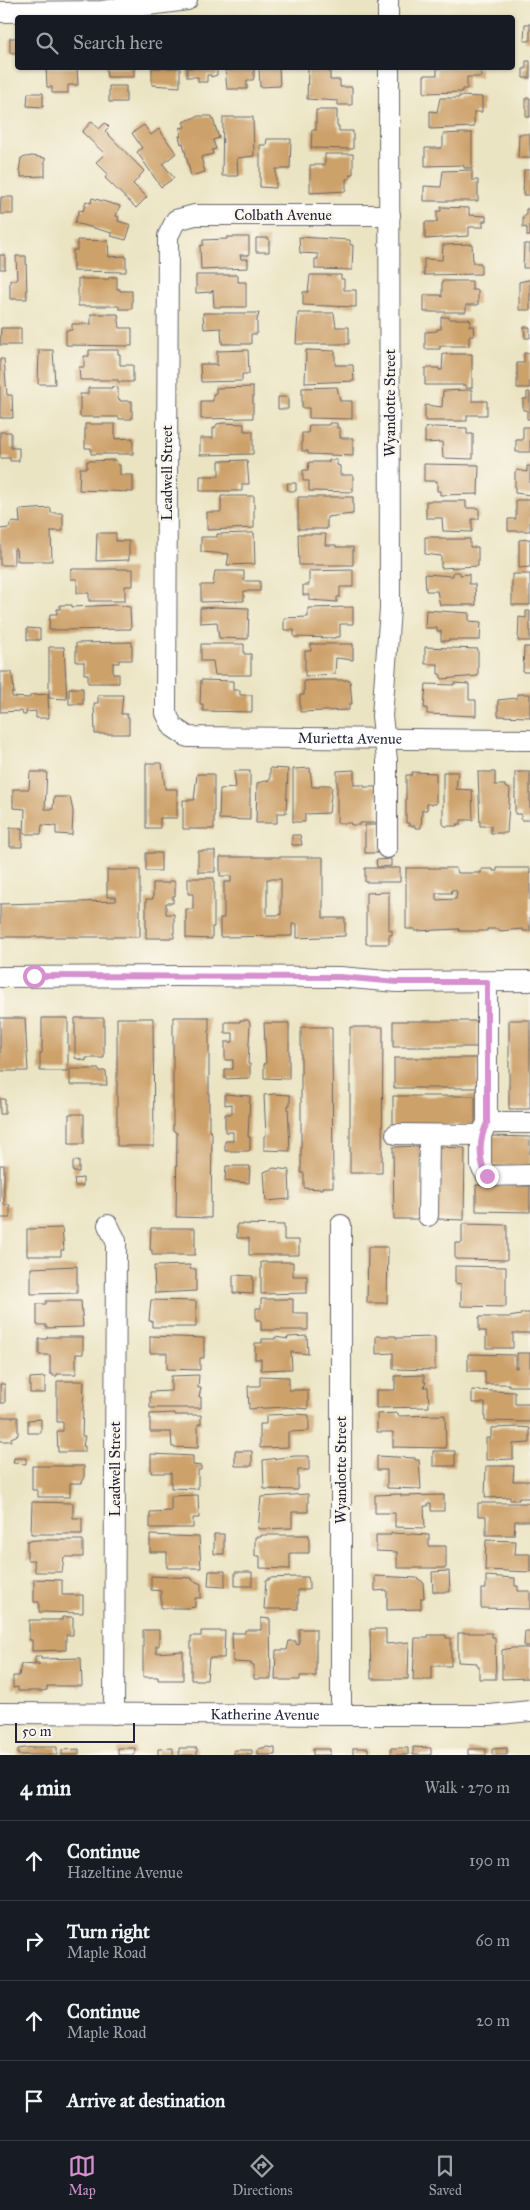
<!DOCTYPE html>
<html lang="en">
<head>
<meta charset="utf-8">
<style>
  :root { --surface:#171b24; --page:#20242c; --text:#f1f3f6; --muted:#9ea1a6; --line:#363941; --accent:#d690ce }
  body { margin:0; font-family:"IM FELL Great Primer",serif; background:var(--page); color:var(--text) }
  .scale { position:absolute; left:15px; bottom:12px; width:120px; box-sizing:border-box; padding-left:5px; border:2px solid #22223b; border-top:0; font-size:14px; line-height:18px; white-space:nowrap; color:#22223b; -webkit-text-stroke:4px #fbf7ec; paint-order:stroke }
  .stop { position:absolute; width:15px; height:15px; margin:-11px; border:4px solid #d690ce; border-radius:50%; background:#fff }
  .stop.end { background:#d690ce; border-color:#fff; box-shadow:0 1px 5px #0008 }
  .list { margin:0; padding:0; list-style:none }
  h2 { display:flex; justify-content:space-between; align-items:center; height:65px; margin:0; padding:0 20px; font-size:21px }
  h2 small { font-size:16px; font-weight:400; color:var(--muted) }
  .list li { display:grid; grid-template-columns:32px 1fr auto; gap:15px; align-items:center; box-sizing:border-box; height:80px; padding:0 20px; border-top:1px solid var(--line) }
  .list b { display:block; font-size:19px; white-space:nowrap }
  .list p { margin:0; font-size:16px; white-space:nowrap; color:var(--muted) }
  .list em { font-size:16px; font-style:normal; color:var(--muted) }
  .icon { flex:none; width:28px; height:28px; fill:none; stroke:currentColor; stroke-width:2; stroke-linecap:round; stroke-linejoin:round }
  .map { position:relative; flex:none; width:530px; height:1755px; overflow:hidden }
  .search { position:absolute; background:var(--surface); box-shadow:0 1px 4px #0004; left:15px; right:15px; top:15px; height:55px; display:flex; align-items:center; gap:12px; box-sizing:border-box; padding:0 18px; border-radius:5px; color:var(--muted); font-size:19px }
  .sheet { height:385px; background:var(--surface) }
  nav { display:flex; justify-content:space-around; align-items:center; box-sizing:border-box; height:70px; border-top:1px solid var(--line); background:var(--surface); font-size:14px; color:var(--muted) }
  nav a { display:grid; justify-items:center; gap:2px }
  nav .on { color:var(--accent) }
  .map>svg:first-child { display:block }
</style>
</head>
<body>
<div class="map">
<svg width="530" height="1755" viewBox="0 0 530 1755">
  <rect width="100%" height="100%" fill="#fbf7ec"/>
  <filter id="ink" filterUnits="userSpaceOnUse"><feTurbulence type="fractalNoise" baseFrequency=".02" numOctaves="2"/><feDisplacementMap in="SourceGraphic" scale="10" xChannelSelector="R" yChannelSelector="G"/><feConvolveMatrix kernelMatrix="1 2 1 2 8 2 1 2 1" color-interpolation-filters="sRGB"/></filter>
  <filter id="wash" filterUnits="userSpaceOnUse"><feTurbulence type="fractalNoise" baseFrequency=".0096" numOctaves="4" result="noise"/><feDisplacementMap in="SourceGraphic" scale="20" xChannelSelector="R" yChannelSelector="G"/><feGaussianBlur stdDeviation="1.12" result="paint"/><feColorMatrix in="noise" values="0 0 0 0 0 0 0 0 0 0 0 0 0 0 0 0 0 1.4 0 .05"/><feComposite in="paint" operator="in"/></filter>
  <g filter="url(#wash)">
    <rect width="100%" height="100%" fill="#ebe4c3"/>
    <g id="blocks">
      <!-- building -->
      <path fill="#cda16a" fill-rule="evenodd" d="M525 24H530V41H524Z
        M10 38H18V53H10Z
        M526 61H530V78H523V69H526Z
        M46 68H77L78 85H68V93H52V87H47Z
        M106 68H134V77H107Z
        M152 68H180V87L152 85Z
        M187 68H217V75L211 77V75H207V82H198V77H187Z
        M225 68H254V77L253 80H247V89H227Z
        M259 68H279L280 86 260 87Z
        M308 68 330 69V80H340V87H352V105H338V101L307 99Z
        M437 68H481V77H467V89H462V92L424 93V75H437Z
        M109 86H126V102H109Z
        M28 93H43V107L27 106Z
        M459 96 482 97V112H474V127L430 129V111L437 112 440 98H459Z
        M526 98H530V117H526Z
        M316 110H337V126H339V131H353V149L311 148 312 130H316Z
        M198 116H212L219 138 213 140 216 149 212 150 213 154 201 157 205 172 191 176 183 143 181 144 179 136H181L180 128 185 127 183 122Z
        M223 117H253L254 156 237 158 238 176H222Z
        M92 121 99 129 105 123 109 127 105 131 144 171 133 184 147 197 136 208 105 178 108 174 96 162 105 154 82 132Z
        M144 125 151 135 159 129 176 153 163 164 174 178 161 187 137 152 142 148 132 133Z
        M463 133H472V168H464V165L425 166V148H441L443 146V134Z
        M519 134H530V158H518Z
        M267 139H291L290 169H276V188L260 187V145H266Z
        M325 154H353V174H350V179H346V191L310 193V165H325Z
        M32 156 45 158V176L21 177V172H19L21 158Z
        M472 170V180H478V201H424V186L441 187 443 171Z
        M524 170H530V195H523Z
        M1 197H13V214H0Z
        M92 198 120 206 116 216 119 217 118 221 131 225 126 240 111 236 112 233 75 223 79 210 83 211 86 201 91 203Z
        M441 207 469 208V215L486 216V221H483V227H469V236L425 239V222H437V211H441Z
        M526 209H530V236H527V228L523 227V216H526Z
        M227 237H249V255H240L241 259H248V268L201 270 200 246 203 245V240L227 239Z
        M299 237 350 240V245H353L352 270 315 269V259H318V254L300 253Z
        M256 238H269V252H256Z
        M77 240 108 241 109 257 126 256V272L73 271V250H77Z
        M472 244 473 263H481V274L424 275V259L442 260 443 245Z
        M524 244H530V268H523Z
        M0 255H5V269H0Z
        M16 256H26L27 299H10V280H17Z
        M196 275H238V282H246V307H214L213 290 211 292 196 293Z
        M310 275H341V279H344V290H356V307L303 305V292H308Z
        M109 277H117V289H120V291H132V309H119V306H78V279H109Z
        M528 280H530V310H519V282Z
        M442 281H472V290H478V305H466V312H424V295H440L442 297Z
        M203 313H259L257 320V334H251V344H222L221 328 204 329Z
        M298 313H334L336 327H349V344H296Z
        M91 314H118L120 328H132V346L66 345V330H72V324H91Z
        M441 317H449V319H469L471 321 469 326H473L474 336H469V346H440V349H425V332L437 331V329H441Z
        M524 327H530V338H525Z
        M1 328H21V345H0Z
        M39 350H53L55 384H38Z
        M89 350H118V354H120V365H133V382H118V380H80L79 367H84V356H89Z
        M248 350 249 374H242V381L201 382 200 364H215L217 366V351Z
        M306 350 335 351V365H353L354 381 305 383Z
        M524 353H530V388H517V363H524Z
        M443 354H472V388H466V385H425V368H439V370H442Z
        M0 359H4L7 395H12L13 418H0Z
        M112 386 118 388V399H120V401H132V419H119V417H80V394H88V388H112Z
        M253 387V418L201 419V401H213V394H216V388Z
        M337 387 340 401H352V419L309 418V408H302V388Z
        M464 390H472V401H487V415H467V421H425V405L442 407 443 391Z
        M527 392H530V419H527V410H523V399H527Z
        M278 397H288V409H278Z
        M223 423 244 424V431H253V454L200 455V438H213V428H215L217 424Z
        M329 423H337V428H340V438H353V456L308 454V451H302V433H308L309 425H329Z
        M85 424H115V439L133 438V454H91V448H85Z
        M435 427 467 428V434H473V459L443 458 442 442 425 443V428Z
        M523 427H530V452H516V440H523Z
        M0 432H11V448H19V461H10V458H0Z
        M116 460 118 465H120V475H133V492L79 490 80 468H87V461Z
        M247 460 249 484H242V491H200V476H219V461Z
        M329 460H337V465L340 466V475H353V492L309 491V481H303V470H308L309 462H329Z
        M424 464 479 465 478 494 440 495V491H437V481H424Z
        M527 466H530V495L515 493V472L517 470 527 472Z
        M287 483H296V491H288Z
        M221 496H254V528L207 530V512H221Z
        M298 497H353V514L327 517V529H298Z
        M516 500H530V531H508V519H516Z
        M426 501H466V508H479V519H472V532L443 531 442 518H426Z
        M51 508V513H63V531H51L52 561H19L17 560 16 549H14V565H0V529L9 528 10 524 14 522 20 523 19 510Z
        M97 533H116V541H129V560L96 561Z
        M248 533H254L255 564 227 565 229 554 201 552V537H217V534Z
        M298 534H326L325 545H336V547H353V565H299Z
        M425 537H439V539H470V547H478V566L441 568V556L425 554Z
        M530 539V567L519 568V540Z
        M71 569H133V586H125V601H89V593H77V579H71Z
        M353 570V587H340V597H337V602L309 600V595H303V585H309V571Z
        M215 571H244V581H260V591H244V601L201 602V585H213Z
        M453 572H460V575L469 574V584H475L476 605H440L437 591H426L425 574 453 576Z
        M512 574H530V605H512Z
        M60 605H72V607L116 605 130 607 131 629 49 630 50 614H57V609H60Z
        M216 607 249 608 248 639 219 638 217 622 200 623V608Z
        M353 607V624H340V637H335V638L294 637V630H284V618L308 617V608Z
        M426 610 469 613V621L481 622 480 640H448V641H441V631H437V628H425Z
        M526 611H530V641H518L519 617 526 618Z
        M27 628 40 629V640H27Z
        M132 642V660H119V663H113V674H119V683H88V674H84V662H76V643Z
        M201 644H244V654H251V675H215L213 661H201Z
        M311 644H353V660L336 658 335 674 305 676V651H311Z
        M49 647H64L67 699 49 698Z
        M425 647 478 649V676L442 679 440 674H438V664H425Z
        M524 647H530V672H523Z
        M1 672H12L14 693H12V697L30 698V695L48 694 49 718H36V711L26 712V715H23L22 711 0 712Z
        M201 680 233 681V690H240V695H252V712L203 711V704H200Z
        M321 680H350L352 704H349V710L300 712V695H304V681Z
        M454 683 469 684V700H476V716L427 714V708H424L426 684 454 685Z
        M69 688H83V704H69Z
        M517 694H530V717L498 716V700L517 698Z
        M98 695H123L121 714H127V717H129V734H95L94 703H98Z
        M146 763H162L165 789H177V818H160V828H146Z
        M270 768 288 769 286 813H277V823H256L257 783 270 780Z
        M310 768 312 787H320V785H330L332 787 329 813 305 814V822H293V769Z
        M354 770V785H364V787H377V823H360V825H351V823H337V771Z
        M234 771H250V820L219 819 220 789 236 788Z
        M30 772H47L45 809H53L54 797H70L73 811 72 835 56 834V826L42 825 41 834H24L25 809 13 808V789H29Z
        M412 772 436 773V804H427V810H422L421 828H415V826H409V823H406V775H412Z
        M443 772H458L456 789 472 790 473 820H461V824H457V826H445L443 824Z
        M478 772H495V785H505V787L510 789 507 833H491V826H480Z
        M515 772H530V820H521V814H515Z
        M197 774H214V829H183V800H194Z
        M365 825H379V853H365Z
        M10 828H22V847H10Z
        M292 835H300L302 845H292Z
        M198 851H215V872H198Z
        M146 853H161V871H146Z
        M220 857H323V918H345V936L297 938V924H292V936L220 937V918H224V882H231V876H220ZM267 879H281V915H267Z
        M391 859V866L377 867 376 860Z
        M365 868H400V882H365Z
        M406 868H456L458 873H481V869H493V871H497V868H530V931H523V929L499 931V929H487V931H459V929L415 931V929H406ZM451 890H455L457 892 456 899 436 900V893H452Z
        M107 870H140V937H0V904L116 901V897H107Z
        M188 878H214V927H212V939L186 938V909H193V894H188Z
        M169 881H174L175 883V896H173V903H166V914H174V938H146V899H153V883H169Z
        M389 892V930H392V935H389V944H366V893Z
        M173 1017H209V1130L212 1133 211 1218 176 1217 177 1133 173 1130Z
        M0 1018H25L28 1071H0Z
        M42 1018H68V1071H40V1053H42Z
        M75 1018H104V1058H86V1061L75 1058Z
        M117 1018H153L154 1146H117Z
        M240 1020H248L250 1023 248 1064H250V1078L225 1079V1069H233V1060H225V1042H233V1033H225V1022H240Z
        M509 1020H530V1109H509Z
        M393 1021H478V1047H393Z
        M264 1023H289V1079L264 1078V1064H266Z
        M301 1027H332L333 1187H322V1189L304 1188V1173H301Z
        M350 1027H383L382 1173H350Z
        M394 1058H478V1088H394Z
        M70 1069H99V1071H106L107 1085H70Z
        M225 1094 250 1096 248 1137H250V1150L248 1151H225V1141H233V1132H225V1114H232V1104L225 1105Z
        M274 1094 290 1095V1105H288L290 1151 264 1150V1136H266L264 1095Z
        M393 1096H475V1125L393 1126Z
        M0 1099H5V1114H0Z
        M69 1114H84V1144H69Z
        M491 1136 530 1137V1166L491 1165Z
        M420 1146V1219H394L393 1147Z
        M437 1147 465 1148 464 1220 436 1219Z
        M73 1161H79V1172H73Z
        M0 1165H4V1205H10V1218H0Z
        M226 1166H250L249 1183 225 1181Z
        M274 1168 289 1170 290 1199 266 1201 264 1172Z
        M83 1178V1186H75L74 1179Z
        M476 1185 530 1186V1212L476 1211Z
        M237 1224 284 1225V1240H299V1255H249V1238H237Z
        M462 1224 507 1225V1260L455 1259V1243H462Z
        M62 1228 64 1250H61V1256H27V1229Z
        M151 1228H195V1255H152V1250H150Z
        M368 1247H388L387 1303H367Z
        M261 1262H293V1276H307V1293L261 1294Z
        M190 1265V1269H196V1291L155 1293 154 1266Z
        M77 1266V1293L31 1294V1268Z
        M455 1266 506 1267V1307L461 1306V1284L455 1283Z
        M233 1275 253 1276V1294L233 1293Z
        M261 1299H293V1313H308V1330H261V1320H256V1308H261Z
        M151 1300 196 1301V1327H152V1321H149Z
        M46 1301H81L83 1327 46 1328V1325H37V1304H46Z
        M521 1313H530V1333H513V1348H486V1331H479V1317H509L521 1315Z
        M150 1336 204 1338V1358H200V1370L167 1369V1353H150Z
        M307 1336 308 1354 291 1352 292 1369 261 1370V1359H255V1343H262V1339H275V1337L288 1339V1337Z
        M376 1336H396V1338L435 1337V1370L393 1369V1353L376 1354Z
        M47 1337H83V1354H76V1374H57V1376H53V1374H50V1355H39V1339H47Z
        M517 1353H530V1386H509V1384H485V1371H468V1354L515 1355V1368H517Z
        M199 1375 198 1388H201L199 1397H201V1408H150V1392L171 1391V1376Z
        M424 1375V1382H426L424 1387H428L429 1407 376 1408V1390H395V1376Z
        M260 1376 289 1377V1390H308V1409L285 1407 249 1409 248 1386H260Z
        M45 1377V1393H30V1378Z
        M57 1381H84L82 1436H85L83 1446H85V1452H58L57 1431H63V1422H57Z
        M0 1384H5V1403H0Z
        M472 1390 515 1392V1404H530V1422L485 1421V1403H472Z
        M175 1413V1415H201V1424H198V1448L172 1447 171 1432H150V1414Z
        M398 1413V1416L445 1415 446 1448 393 1447V1432H377V1414Z
        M294 1414 309 1415V1431L288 1432V1447L260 1448V1424H266V1415Z
        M0 1417H18V1435L11 1438V1441H0Z
        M41 1419V1433H28V1420Z
        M519 1427 530 1428V1443L513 1444V1459L486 1460V1438H491V1428Z
        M235 1451H252V1466H235Z
        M433 1451H455V1466H433Z
        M151 1454 193 1456V1465L201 1466V1470H198V1489L171 1488V1473H151Z
        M295 1456H309V1470H298V1490L264 1489 263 1460Z
        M377 1456 415 1458V1460H419L421 1489 387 1488V1470H377Z
        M14 1458H26V1464L13 1463Z
        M32 1466H84V1477L82 1483H70V1497H38V1490H32Z
        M486 1466H514L513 1481H530V1498H519V1500H510V1497L485 1498Z
        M308 1494V1512H292V1528L258 1529 261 1497Z
        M401 1494V1496L444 1495V1511H431V1503H428V1506H424L425 1528 395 1527V1513H375V1495Z
        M198 1495 199 1518H193V1528H150V1512L171 1511V1496Z
        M32 1502 73 1503V1518H82V1534H31Z
        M478 1503H530V1521H515L514 1535H486V1516H478Z
        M391 1533 429 1535V1546H446V1568H397V1552L376 1551V1535H391Z
        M214 1534H224V1554H214Z
        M150 1535 199 1537 201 1568H167V1552H150Z
        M261 1535H309V1553H290V1569L260 1568V1556H255V1537H261Z
        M37 1540H83V1557H64L62 1572H35L34 1560H27V1541Z
        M486 1540 516 1541 515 1554H530V1572L485 1570Z
        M209 1571H225V1587L208 1586Z
        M449 1571 450 1592H433L432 1572Z
        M235 1572H252V1586H235Z
        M151 1576 192 1578V1580L201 1584V1598H195V1607L188 1608H161V1591L151 1590Z
        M375 1576 417 1578 423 1582 424 1598H421V1609L387 1610V1590L375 1591Z
        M486 1576 515 1578V1586H518V1591H530V1609L481 1608V1589H486Z
        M295 1577H308L309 1583V1590H298V1609H264L266 1580H269V1578Z
        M34 1579 62 1580V1595H83V1613L39 1612V1602H34Z
        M62 1617H73V1635H66V1650L32 1651V1640H29V1620H62Z
        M261 1618 270 1619 271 1679H254V1665H251V1663L233 1662 232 1633H245V1630H261Z
        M299 1629H316V1676H300V1680H275L276 1650H287L289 1641H296V1644L299 1645Z
        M370 1629H386V1644L409 1642 408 1679H371Z
        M143 1630H159V1646H156V1653L183 1651V1680H158V1677H143Z
        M201 1631H225L224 1658H209L207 1680H191V1636H201Z
        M525 1631H530V1646H524Z
        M458 1633H492V1637H495L496 1679H479V1666H477V1663L458 1662Z
        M428 1635H446V1638H451V1666H432V1680H413L415 1638H428Z
        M512 1648H530V1678L502 1679V1650Z
        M35 1656H41V1659L81 1658 82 1686H47V1690L42 1691H18V1687L13 1688V1676H19L21 1664 39 1665V1663H35Z
        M34 1747H57V1755H18V1749Z
        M267 1747 275 1748V1755H258V1749Z
        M413 1747 431 1748V1755H413Z
        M118 1748H135V1755H118Z
        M173 1748V1755H158V1749Z
        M179 1748H197V1755H179Z
        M353 1748H368V1755H353Z
        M391 1748H408V1755H391Z
        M507 1748V1755H492V1749Z
        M79 1749V1755H62V1750Z
        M313 1749H330V1755H313Z
        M468 1749H486V1755H468Z
        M234 1750H252V1755H234Z"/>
    </g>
  </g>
  <g filter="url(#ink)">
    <use href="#blocks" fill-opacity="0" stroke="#68666b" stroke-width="1"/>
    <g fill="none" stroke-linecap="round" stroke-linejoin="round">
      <!-- minor casing -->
      <g stroke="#68666b" stroke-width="22">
        <g id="minor">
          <path d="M388 0V18"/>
          <path d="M0 12 102 11 187 0"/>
          <path id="s1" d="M390 215H195L176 220 168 236 166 713 173 727 188 737 530 740"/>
          <path d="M387 848V760L382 716 390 609 389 68"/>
          <path d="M0 977 180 976 340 977 397 982 530 981"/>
          <path d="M487 1123V982"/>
          <path d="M396 1134 481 1135 487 1123H530"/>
          <path d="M481 1135V1166L487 1176 530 1175"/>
          <path d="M428 1216 429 1135"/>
          <path d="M108 1225 116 1241 114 1714"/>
          <path d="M341 1225V1715"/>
          <path id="s2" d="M0 1713 341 1715H490L530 1711"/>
        </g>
      </g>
      <!-- minor -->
      <use href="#minor" stroke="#fff" stroke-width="20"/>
    </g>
  </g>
  <g fill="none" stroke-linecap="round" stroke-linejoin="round" filter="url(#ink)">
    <!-- route -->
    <path stroke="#d690ce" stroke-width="6" d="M34 976 340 977 397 982H487V1123C479 1139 478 1160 487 1176"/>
  </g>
  <g text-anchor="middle" stroke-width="5" stroke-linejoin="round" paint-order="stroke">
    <!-- street labels -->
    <g font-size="15" fill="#22223b" stroke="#fbf7ec">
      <text x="283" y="220">Colbath Avenue</text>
      <text transform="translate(390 403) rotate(-90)" y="5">Wyandotte Street</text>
      <text transform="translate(167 473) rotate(-90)" y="5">Leadwell Street</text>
      <text dy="5" stroke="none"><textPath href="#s1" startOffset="905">Murietta Avenue</textPath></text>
      <text transform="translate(115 1469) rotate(-90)" y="5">Leadwell Street</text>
      <text transform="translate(341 1470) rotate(-90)" y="5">Wyandotte Street</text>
      <text dy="5" stroke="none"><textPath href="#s2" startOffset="265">Katherine Avenue</textPath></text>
    </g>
  </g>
</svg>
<div class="scale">50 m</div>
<div class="stop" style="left:34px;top:976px"></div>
<div class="stop end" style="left:487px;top:1176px"></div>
<div class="search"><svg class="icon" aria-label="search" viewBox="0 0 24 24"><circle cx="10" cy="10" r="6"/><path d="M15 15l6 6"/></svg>Search here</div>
</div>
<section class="sheet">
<h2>4 min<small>Walk · 270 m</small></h2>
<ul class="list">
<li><svg class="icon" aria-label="ahead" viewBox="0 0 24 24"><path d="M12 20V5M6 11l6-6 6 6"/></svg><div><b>Continue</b><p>Hazeltine Avenue</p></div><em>190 m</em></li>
<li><svg class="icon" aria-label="right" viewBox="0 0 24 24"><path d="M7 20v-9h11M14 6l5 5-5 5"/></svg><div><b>Turn right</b><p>Maple Road</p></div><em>60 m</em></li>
<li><svg class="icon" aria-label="ahead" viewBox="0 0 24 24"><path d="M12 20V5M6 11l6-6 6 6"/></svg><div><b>Continue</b><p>Maple Road</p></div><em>20 m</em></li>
<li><svg class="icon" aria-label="arrive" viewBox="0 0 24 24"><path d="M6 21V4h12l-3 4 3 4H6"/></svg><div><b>Arrive at destination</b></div></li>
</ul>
</section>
<nav>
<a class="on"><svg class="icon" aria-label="map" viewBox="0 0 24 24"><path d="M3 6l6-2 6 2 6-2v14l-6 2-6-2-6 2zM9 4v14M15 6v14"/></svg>Map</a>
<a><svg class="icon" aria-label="directions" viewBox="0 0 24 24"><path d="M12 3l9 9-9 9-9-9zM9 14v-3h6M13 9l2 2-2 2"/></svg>Directions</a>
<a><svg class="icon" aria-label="saved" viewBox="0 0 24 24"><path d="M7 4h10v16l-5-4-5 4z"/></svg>Saved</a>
</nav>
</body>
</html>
